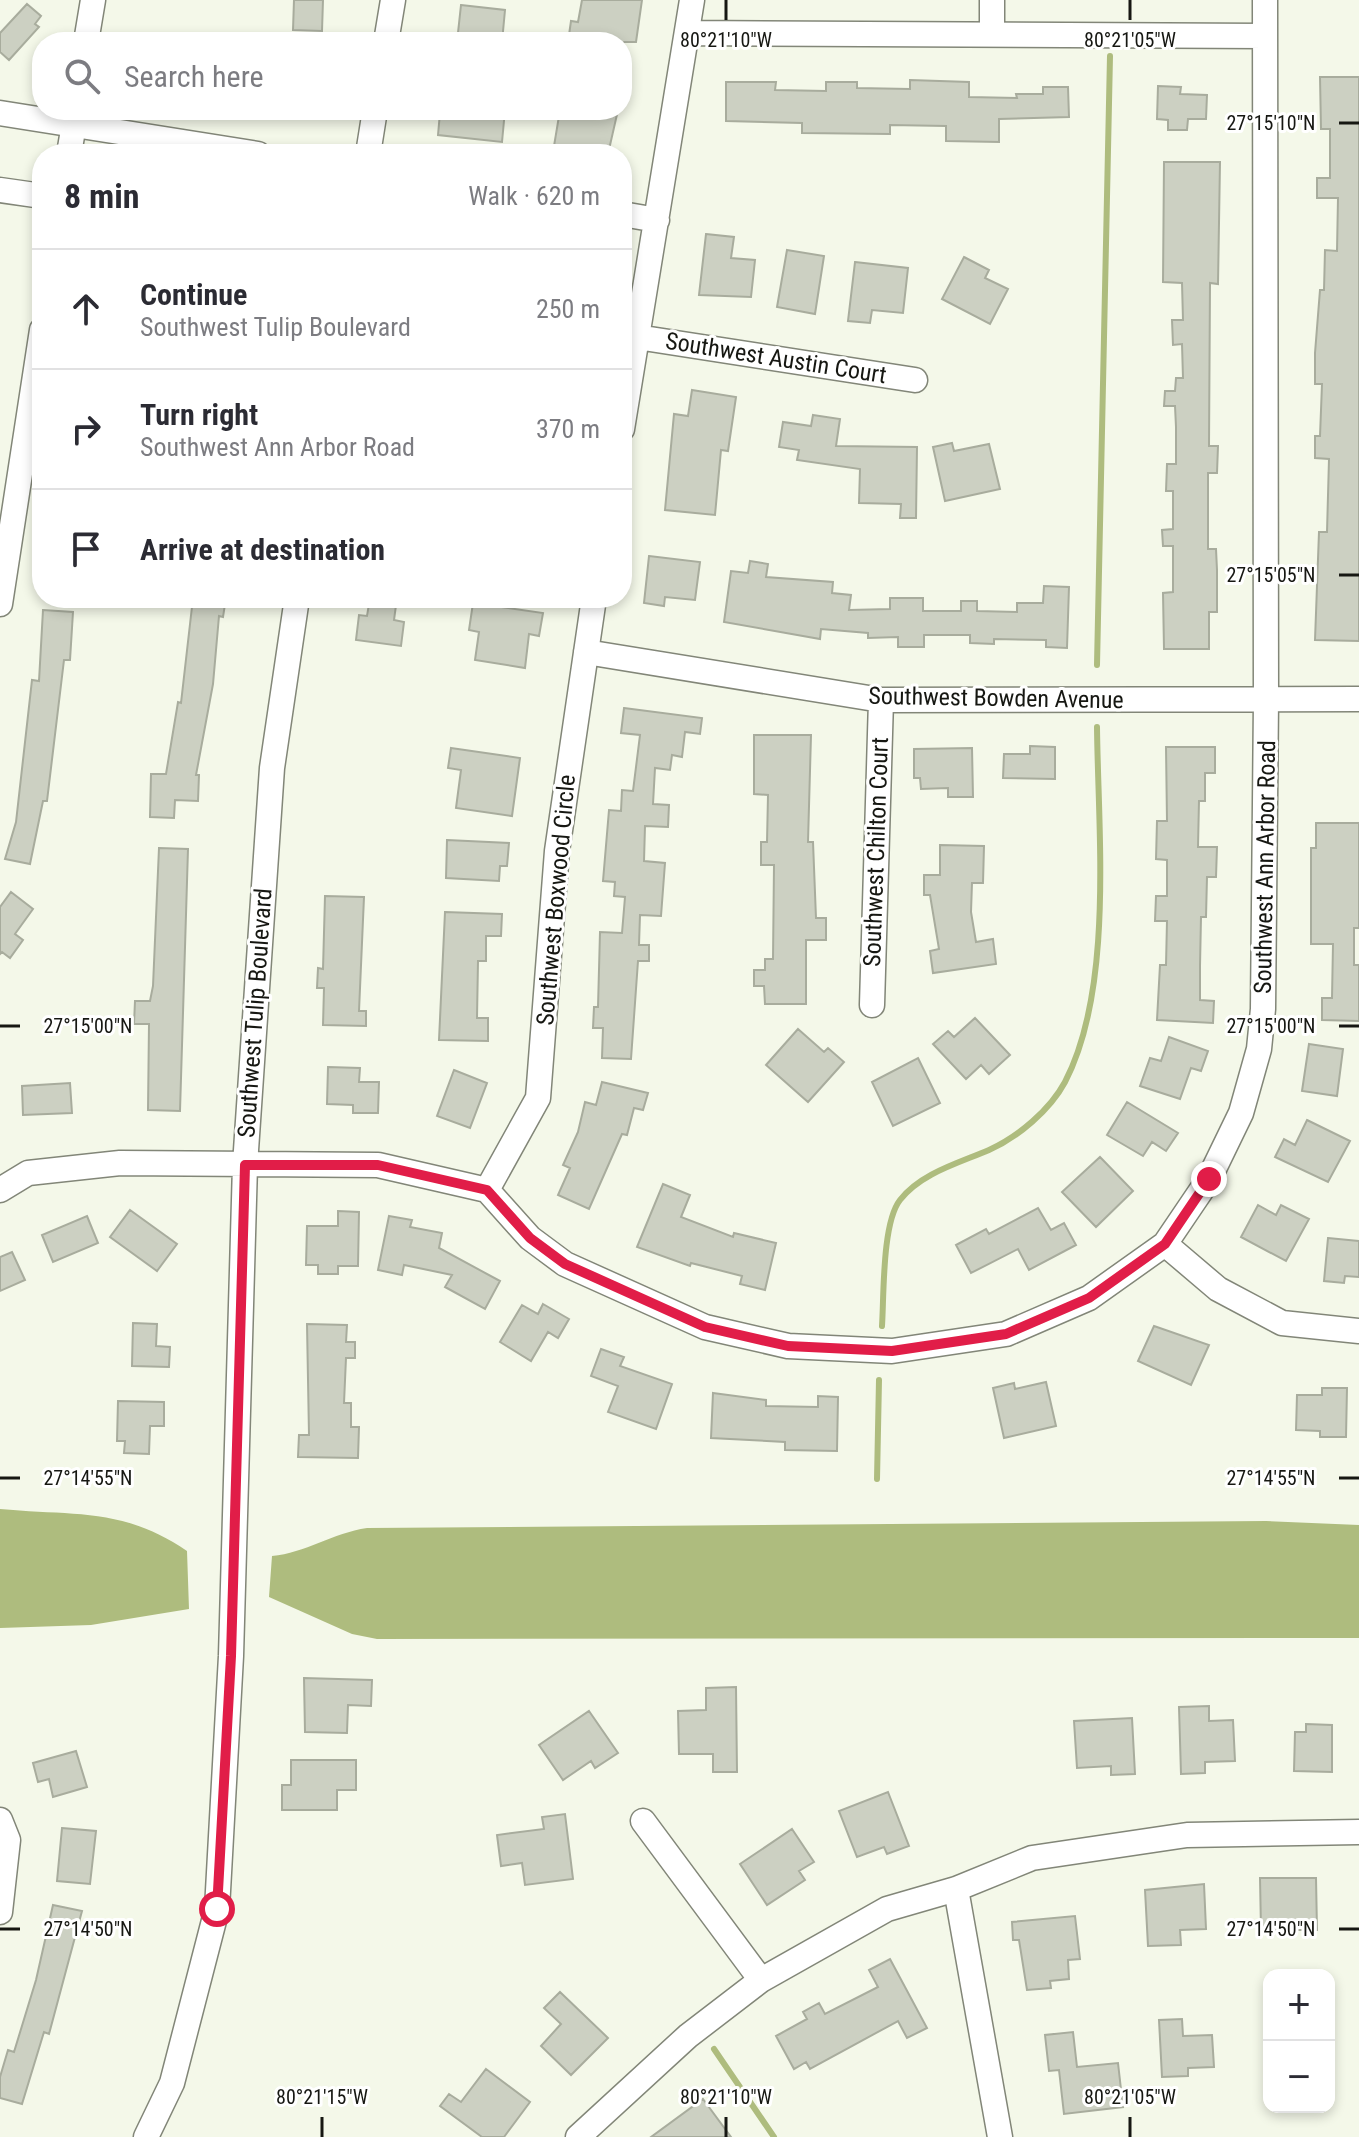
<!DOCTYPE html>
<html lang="en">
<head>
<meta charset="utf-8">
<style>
  :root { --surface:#fff; --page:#f7f7f7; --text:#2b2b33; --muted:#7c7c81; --line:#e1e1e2 }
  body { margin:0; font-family:"Roboto Condensed",sans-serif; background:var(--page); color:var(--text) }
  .controls { position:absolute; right:24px; bottom:24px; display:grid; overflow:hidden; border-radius:16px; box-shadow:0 4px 12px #0003 }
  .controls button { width:72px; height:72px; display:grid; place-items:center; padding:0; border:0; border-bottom:2px solid var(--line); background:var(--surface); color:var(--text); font:40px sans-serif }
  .stop { position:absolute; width:24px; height:24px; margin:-18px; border:6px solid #e11d48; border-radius:50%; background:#fff }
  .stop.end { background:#e11d48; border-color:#fff; box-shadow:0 2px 8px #0008 }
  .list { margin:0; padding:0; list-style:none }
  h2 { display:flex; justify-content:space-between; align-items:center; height:104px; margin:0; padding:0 32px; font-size:34px }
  h2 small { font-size:26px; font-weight:400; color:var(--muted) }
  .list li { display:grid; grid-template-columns:52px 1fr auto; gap:24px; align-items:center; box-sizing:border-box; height:120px; padding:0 32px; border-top:2px solid var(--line) }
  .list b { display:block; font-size:30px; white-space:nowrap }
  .list p { margin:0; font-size:26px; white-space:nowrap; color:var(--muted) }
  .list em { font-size:26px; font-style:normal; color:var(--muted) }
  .icon { flex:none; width:44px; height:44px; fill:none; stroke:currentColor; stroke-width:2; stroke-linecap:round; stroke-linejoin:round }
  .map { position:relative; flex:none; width:1359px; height:2137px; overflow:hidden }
  .search { position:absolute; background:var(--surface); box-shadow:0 4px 12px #0003; left:32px; top:32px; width:600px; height:88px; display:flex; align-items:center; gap:20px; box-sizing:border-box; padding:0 28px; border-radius:32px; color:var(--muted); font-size:30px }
  .panel { position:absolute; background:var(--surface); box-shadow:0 4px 12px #0003; left:32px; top:144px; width:600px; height:464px; border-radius:32px }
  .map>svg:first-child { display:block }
</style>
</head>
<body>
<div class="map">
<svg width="1359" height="2137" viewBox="0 0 1359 2137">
  <rect width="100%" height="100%" fill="#f4f8e9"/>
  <!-- water -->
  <path fill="#aebc7e" d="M0 1509C73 1516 123 1507 187 1551L189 1609 91 1625 0 1628Z
    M1266 1521 1359 1525V1638L377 1639 352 1634 269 1597 272 1556C305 1553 333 1533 367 1528Z"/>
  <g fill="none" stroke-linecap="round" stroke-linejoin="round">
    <!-- stream -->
    <path stroke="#aebc7e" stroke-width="6" d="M1097 665 1110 56
      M882 1326C884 1296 882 1223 900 1200 921 1173 959 1163 989 1150 1018 1137 1050 1110 1065 1082 1114 988 1098 831 1097 727
      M877 1479 879 1380
      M714 2049 774 2137"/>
  </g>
  <!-- building -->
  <path fill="#ccd0c2" stroke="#a8ac9d" stroke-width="2" d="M294 0H323L322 31 293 30Z
    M582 0H642L636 42H568L571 21 578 22Z
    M27 4 41 16 35 24 39 27 9 60 0 52V33Z
    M461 5 505 10 502 42H457Z
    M1320 77H1359V641L1315 640 1319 532H1327L1329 459 1315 458V436H1320L1322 384H1315V353L1320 290H1324L1325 250 1337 251 1338 198H1317V178H1330V129H1321Z
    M910 80 969 82V97L1017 98 1016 94H1043V87H1068L1069 117 999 119V142L946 141V126L890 125V134L802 133V123L726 121V82H776L775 90 826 91V82H857V88L910 89Z
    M1158 86 1181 87 1180 94 1207 95 1206 119H1188L1187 130H1168V120L1157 119Z
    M454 110H505L502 142 438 135 440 113 454 115Z
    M560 110H618L608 154 553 152Z
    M1164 162H1220L1218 284 1210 283 1209 446H1218L1217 473H1208V549H1216L1217 570V612H1209V649H1164L1163 593 1173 592V546H1163L1162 530 1173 529V491H1166L1167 464H1176V427L1175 406H1164L1165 391H1175L1176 378H1183L1182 344 1173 345 1172 320H1183L1182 283 1163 282Z
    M706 234 734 237 731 258 755 260 751 297 699 295Z
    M787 250 824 256 815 314 777 307Z
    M964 257 989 270 985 278 1008 289 990 324 942 299Z
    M855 262 908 268 903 313 872 310 870 323 848 321Z
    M692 390 736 397 728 451 721 450 715 515 665 510 674 414 688 416Z
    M813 415 840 419 836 446 917 447 916 518H900L901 504 859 503 860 469 797 460 799 450 779 447 783 422 811 426Z
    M952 443 954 451 989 444 1000 489 945 501 933 447Z
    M649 556 700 562 695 600 665 597 664 606 644 603Z
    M750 561 768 564 766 577 833 582 832 593 851 595 849 610 890 609V598H923V611H961V601H977V611L1017 612V603H1043L1044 586 1069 587 1067 648 1046 647V640L994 639V644L970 643V635H924V647H898V637L868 638V633L821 629 820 639 724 622 731 571 748 573Z
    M193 598H226L223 617 219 616 213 684 196 775H199L198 801 175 800 174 818 150 817 151 774H166L178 702 181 703Z
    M370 598H397L394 620 404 622 401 646 356 640 359 615 367 616Z
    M473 603 543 613 539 636 529 634 525 668 475 660 479 632 469 630Z
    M43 610 73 612 70 660H64L47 801H43L30 864 5 859 16 822 32 680 39 681Z
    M624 708 702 718 700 734 685 732 682 757 672 755 670 770 655 768 653 804 669 805 668 827 645 826 644 861 665 863 661 916 640 915 639 945H649V961H638L631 1059 602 1058 603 1028H593L594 1007H598L600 932 622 933 625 897 614 896 615 882 603 881 609 810 621 811 622 790 633 791 640 735 621 733Z
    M754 735H811L808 842H813L816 918H826V940H806V1004H765L764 986H754V970H765V959H773L774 865H761V842H767L768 795 754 794Z
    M1030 746 1055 747V779L1003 778 1004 754H1030Z
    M1166 747H1215V773H1205V801H1199L1198 847H1217L1216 877H1207L1206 917H1201L1200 966V1000L1214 1001 1213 1023 1157 1020 1160 965H1166L1167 921H1155L1156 896H1167V860L1156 859 1157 821H1167Z
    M451 748 520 758 512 816 456 808 461 770 448 768Z
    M972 748 973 797H948V788L921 789 920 778H914V749Z
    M1316 823H1359V928H1354V965H1359V1021L1322 1020V998H1332L1333 944H1311V848H1316Z
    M447 840 509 843 507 866H500L499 881 446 878Z
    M940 845 984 846 983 883H972L971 912 976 942 993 939 996 964 933 973 930 951 939 949 930 895H924V875H940Z
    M159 848 188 849 180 1111 148 1110 149 1024H134L135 1001H150L153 986Z
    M11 892 33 909 15 934 23 940 10 958 2 952 0 954V907Z
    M325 896 364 897 359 1011H366V1026L323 1025 324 988H317L318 968 323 969Z
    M445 912 502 914 501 936H486V961H478L477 1018H488V1041L439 1040Z
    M975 1018 1010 1055 989 1074 981 1065 966 1079 933 1044 948 1031 954 1037Z
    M798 1029 824 1052 828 1048 844 1062 808 1102 766 1065Z
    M1169 1037 1208 1051 1201 1071 1191 1068 1180 1099 1140 1086 1150 1058 1161 1061Z
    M1309 1044 1343 1049 1337 1096 1302 1091Z
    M918 1058 940 1103 893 1126 872 1082Z
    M328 1067 360 1068 359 1082H379L378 1113H353V1105L327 1104Z
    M454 1070 487 1083 470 1128 437 1116Z
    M602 1082 648 1093 643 1110 634 1108 627 1135 622 1134 589 1209 558 1195 570 1168 563 1165 578 1132 585 1102 596 1105Z
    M70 1083 72 1113 23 1115 22 1086Z
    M1127 1102 1178 1133 1166 1151 1152 1142 1143 1156 1107 1135Z
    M1307 1120 1350 1141 1328 1182 1275 1157 1284 1139 1295 1145Z
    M1100 1157 1133 1191 1096 1227 1062 1192Z
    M663 1184 690 1195 681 1217 733 1237 734 1233 776 1243 765 1290 740 1284 742 1276 691 1263 690 1266 637 1247Z
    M1258 1205 1276 1215 1281 1205 1309 1219 1286 1261 1241 1237Z
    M1038 1208 1051 1230 1064 1223 1076 1245 1029 1270 1018 1249 971 1273 956 1245 986 1229 989 1234Z
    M130 1210 177 1244 157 1271 110 1237Z
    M338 1211 359 1212 358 1266H338V1274H318V1265H306L307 1226H338Z
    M87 1216 98 1243 53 1262 42 1235Z
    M389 1216 412 1220 410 1227 442 1233 439 1248 500 1281 485 1309 445 1287 452 1275 404 1265 402 1275 378 1270Z
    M1328 1238 1359 1241V1277L1345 1276 1344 1283 1324 1281Z
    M12 1252 25 1280 0 1291V1257Z
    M543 1304 569 1319 558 1338 548 1332 531 1361 500 1342 522 1305 538 1314Z
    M133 1323 157 1324 156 1346 170 1347 169 1367 132 1366Z
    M307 1324 347 1325 346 1342H355V1358H346L344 1403H351V1427H359L358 1458 298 1457 299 1435H309Z
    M1154 1326 1209 1345 1191 1385 1138 1361Z
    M601 1349 624 1357 620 1366 672 1384 656 1429 608 1412 618 1386 591 1376Z
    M1046 1382 1056 1426 1004 1438 993 1388 1014 1383 1015 1389Z
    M1322 1388H1347L1346 1437H1320V1431L1296 1430 1297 1395H1322Z
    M713 1393 766 1400V1406L818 1407V1396L838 1397 837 1451 785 1450V1442L711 1438Z
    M118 1401 164 1402V1426H150L149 1454 124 1453 125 1441H117Z
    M304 1678 372 1680 371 1706 348 1705 347 1733 305 1732Z
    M736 1687 737 1772H713V1754H679L678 1711 706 1710V1688Z
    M1209 1706V1721L1233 1720 1235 1761 1205 1762V1773L1181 1774 1179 1707Z
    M589 1711 618 1753 595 1768 591 1761 563 1780 539 1745Z
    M1132 1718 1135 1774 1111 1775V1766L1077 1768 1074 1721Z
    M1306 1724 1332 1725V1772L1294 1771 1295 1732H1306Z
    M76 1751 87 1787 53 1797 49 1779 38 1782 33 1763Z
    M291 1760H356V1790H337V1810H282V1785H291Z
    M888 1792 909 1846 887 1854 884 1847 857 1857 839 1811Z
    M565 1814 573 1879 525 1885 522 1863 501 1866 497 1835 544 1829 542 1817Z
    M62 1828 96 1831 90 1884 57 1881Z
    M792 1829 814 1862 799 1871 805 1880 767 1905 740 1864Z
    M1260 1878H1316L1317 1930H1261Z
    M1204 1884 1206 1929 1180 1930 1181 1945 1148 1946 1145 1890Z
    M53 1905 82 1911 49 2034 44 2032 22 2104 0 2098V2077L8 2050 14 2052 36 1980Z
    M1075 1916 1080 1959 1068 1960 1069 1979 1050 1981 1051 1988 1027 1990 1019 1940H1013L1012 1922Z
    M890 1959 927 2028 907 2038 898 2021 810 2069 806 2062 794 2069 776 2036 807 2019 803 2012 819 2003 825 2014 878 1987 869 1970Z
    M560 1992 608 2038 571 2075 541 2046 561 2024 544 2008Z
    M1182 2019 1183 2036 1212 2035 1214 2067 1188 2068V2076L1162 2077 1159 2020Z
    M1073 2032 1077 2067 1118 2063 1123 2107 1064 2114 1059 2070 1049 2071 1045 2035Z
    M486 2069 530 2102 504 2137H482L440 2106 449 2094 461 2102Z
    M703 2099 731 2137H651Z"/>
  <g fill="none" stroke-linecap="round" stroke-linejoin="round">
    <!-- minor casing -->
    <g stroke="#828678" stroke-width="27">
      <path id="minor" d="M689 33 1265 36
        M992 33V0
        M86 42 93 0
        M386 42 393 0
        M0 113 258 154
        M69 154 76 112
        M368 154 375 110
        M0 190 42 196
        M622 214 657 220
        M637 337 915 380
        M622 429 692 0
        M0 604 42 330
        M586 652 881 700 1359 699
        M872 1005 881 700
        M0 1190 28 1173 120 1163 378 1165 487 1190 530 1238 565 1264 705 1327 788 1346 892 1351 1006 1334 1089 1298 1165 1244 1209 1179 1241 1113 1259 1049 1263 1009 1266 700 1265 0
        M487 1190 538 1098 557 851 594 598
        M1165 1244 1218 1289 1282 1323 1359 1331
        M0 1820 8 1840 0 1912
        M643 1821 761 1980
        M956 1889 1000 2137
        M146 2137 172 2083 217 1909 231 1656 245 1165 272 768 297 598
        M578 2137 688 2036 761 1980 887 1909 956 1889 1032 1858 1187 1835 1359 1832"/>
    </g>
    <!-- minor -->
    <use href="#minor" stroke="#fff" stroke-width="24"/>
  </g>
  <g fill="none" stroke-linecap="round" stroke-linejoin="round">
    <!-- route -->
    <path stroke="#e11d48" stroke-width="10" d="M217 1909 231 1656 245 1165H378L487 1190 530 1238 565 1264 705 1327 788 1346 892 1351 1006 1334 1089 1298 1165 1244 1209 1179"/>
  </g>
  <!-- ticks -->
  <path fill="none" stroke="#161712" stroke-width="3" d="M726 0V20M1130 0V20M1339 123H1359M1339 575H1359M0 1026H20M1339 1026H1359M0 1478H20M1339 1478H1359M0 1929H20M1339 1929H1359M322 2117V2137M726 2117V2137M1130 2117V2137"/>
  <g text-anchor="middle" stroke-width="6" stroke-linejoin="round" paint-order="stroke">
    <!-- street labels -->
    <g font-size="24" fill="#161712" stroke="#fff">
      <text transform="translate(776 358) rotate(9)" y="8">Southwest Austin Court</text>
      <text transform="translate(996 698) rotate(1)" y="8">Southwest Bowden Avenue</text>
      <text transform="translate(876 852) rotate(-88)" y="8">Southwest Chilton Court</text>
      <text transform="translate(1265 867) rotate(-89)" y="8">Southwest Ann Arbor Road</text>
      <text transform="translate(556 900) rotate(-85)" y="8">Southwest Boxwood Circle</text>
      <text transform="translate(255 1013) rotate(-86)" y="8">Southwest Tulip Boulevard</text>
    </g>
  </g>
  <g font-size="20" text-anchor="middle" fill="#161712" stroke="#fff" stroke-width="6" stroke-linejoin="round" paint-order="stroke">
    <text x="726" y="47">80°21'10"W</text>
    <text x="1130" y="47">80°21'05"W</text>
    <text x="1271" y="130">27°15'10"N</text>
    <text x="1271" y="582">27°15'05"N</text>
    <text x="88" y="1033">27°15'00"N</text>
    <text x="1271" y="1033">27°15'00"N</text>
    <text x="88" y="1485">27°14'55"N</text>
    <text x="1271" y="1485">27°14'55"N</text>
    <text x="88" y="1936">27°14'50"N</text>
    <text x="1271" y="1936">27°14'50"N</text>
    <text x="322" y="2104">80°21'15"W</text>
    <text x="726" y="2104">80°21'10"W</text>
    <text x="1130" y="2104">80°21'05"W</text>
  </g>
</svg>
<div class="controls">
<button>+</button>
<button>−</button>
</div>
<div class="stop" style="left:217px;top:1909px"></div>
<div class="stop end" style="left:1209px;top:1179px"></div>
<div class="search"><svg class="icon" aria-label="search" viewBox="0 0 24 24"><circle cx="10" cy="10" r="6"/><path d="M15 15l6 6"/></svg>Search here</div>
<section class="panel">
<h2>8 min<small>Walk · 620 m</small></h2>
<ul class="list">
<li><svg class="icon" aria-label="ahead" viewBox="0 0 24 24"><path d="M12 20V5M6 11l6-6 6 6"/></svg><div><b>Continue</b><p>Southwest Tulip Boulevard</p></div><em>250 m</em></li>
<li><svg class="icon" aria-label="right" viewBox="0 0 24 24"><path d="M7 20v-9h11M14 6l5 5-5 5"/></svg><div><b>Turn right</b><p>Southwest Ann Arbor Road</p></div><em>370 m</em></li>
<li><svg class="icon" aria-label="arrive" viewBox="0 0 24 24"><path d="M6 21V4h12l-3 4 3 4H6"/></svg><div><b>Arrive at destination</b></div></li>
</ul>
</section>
</div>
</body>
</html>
